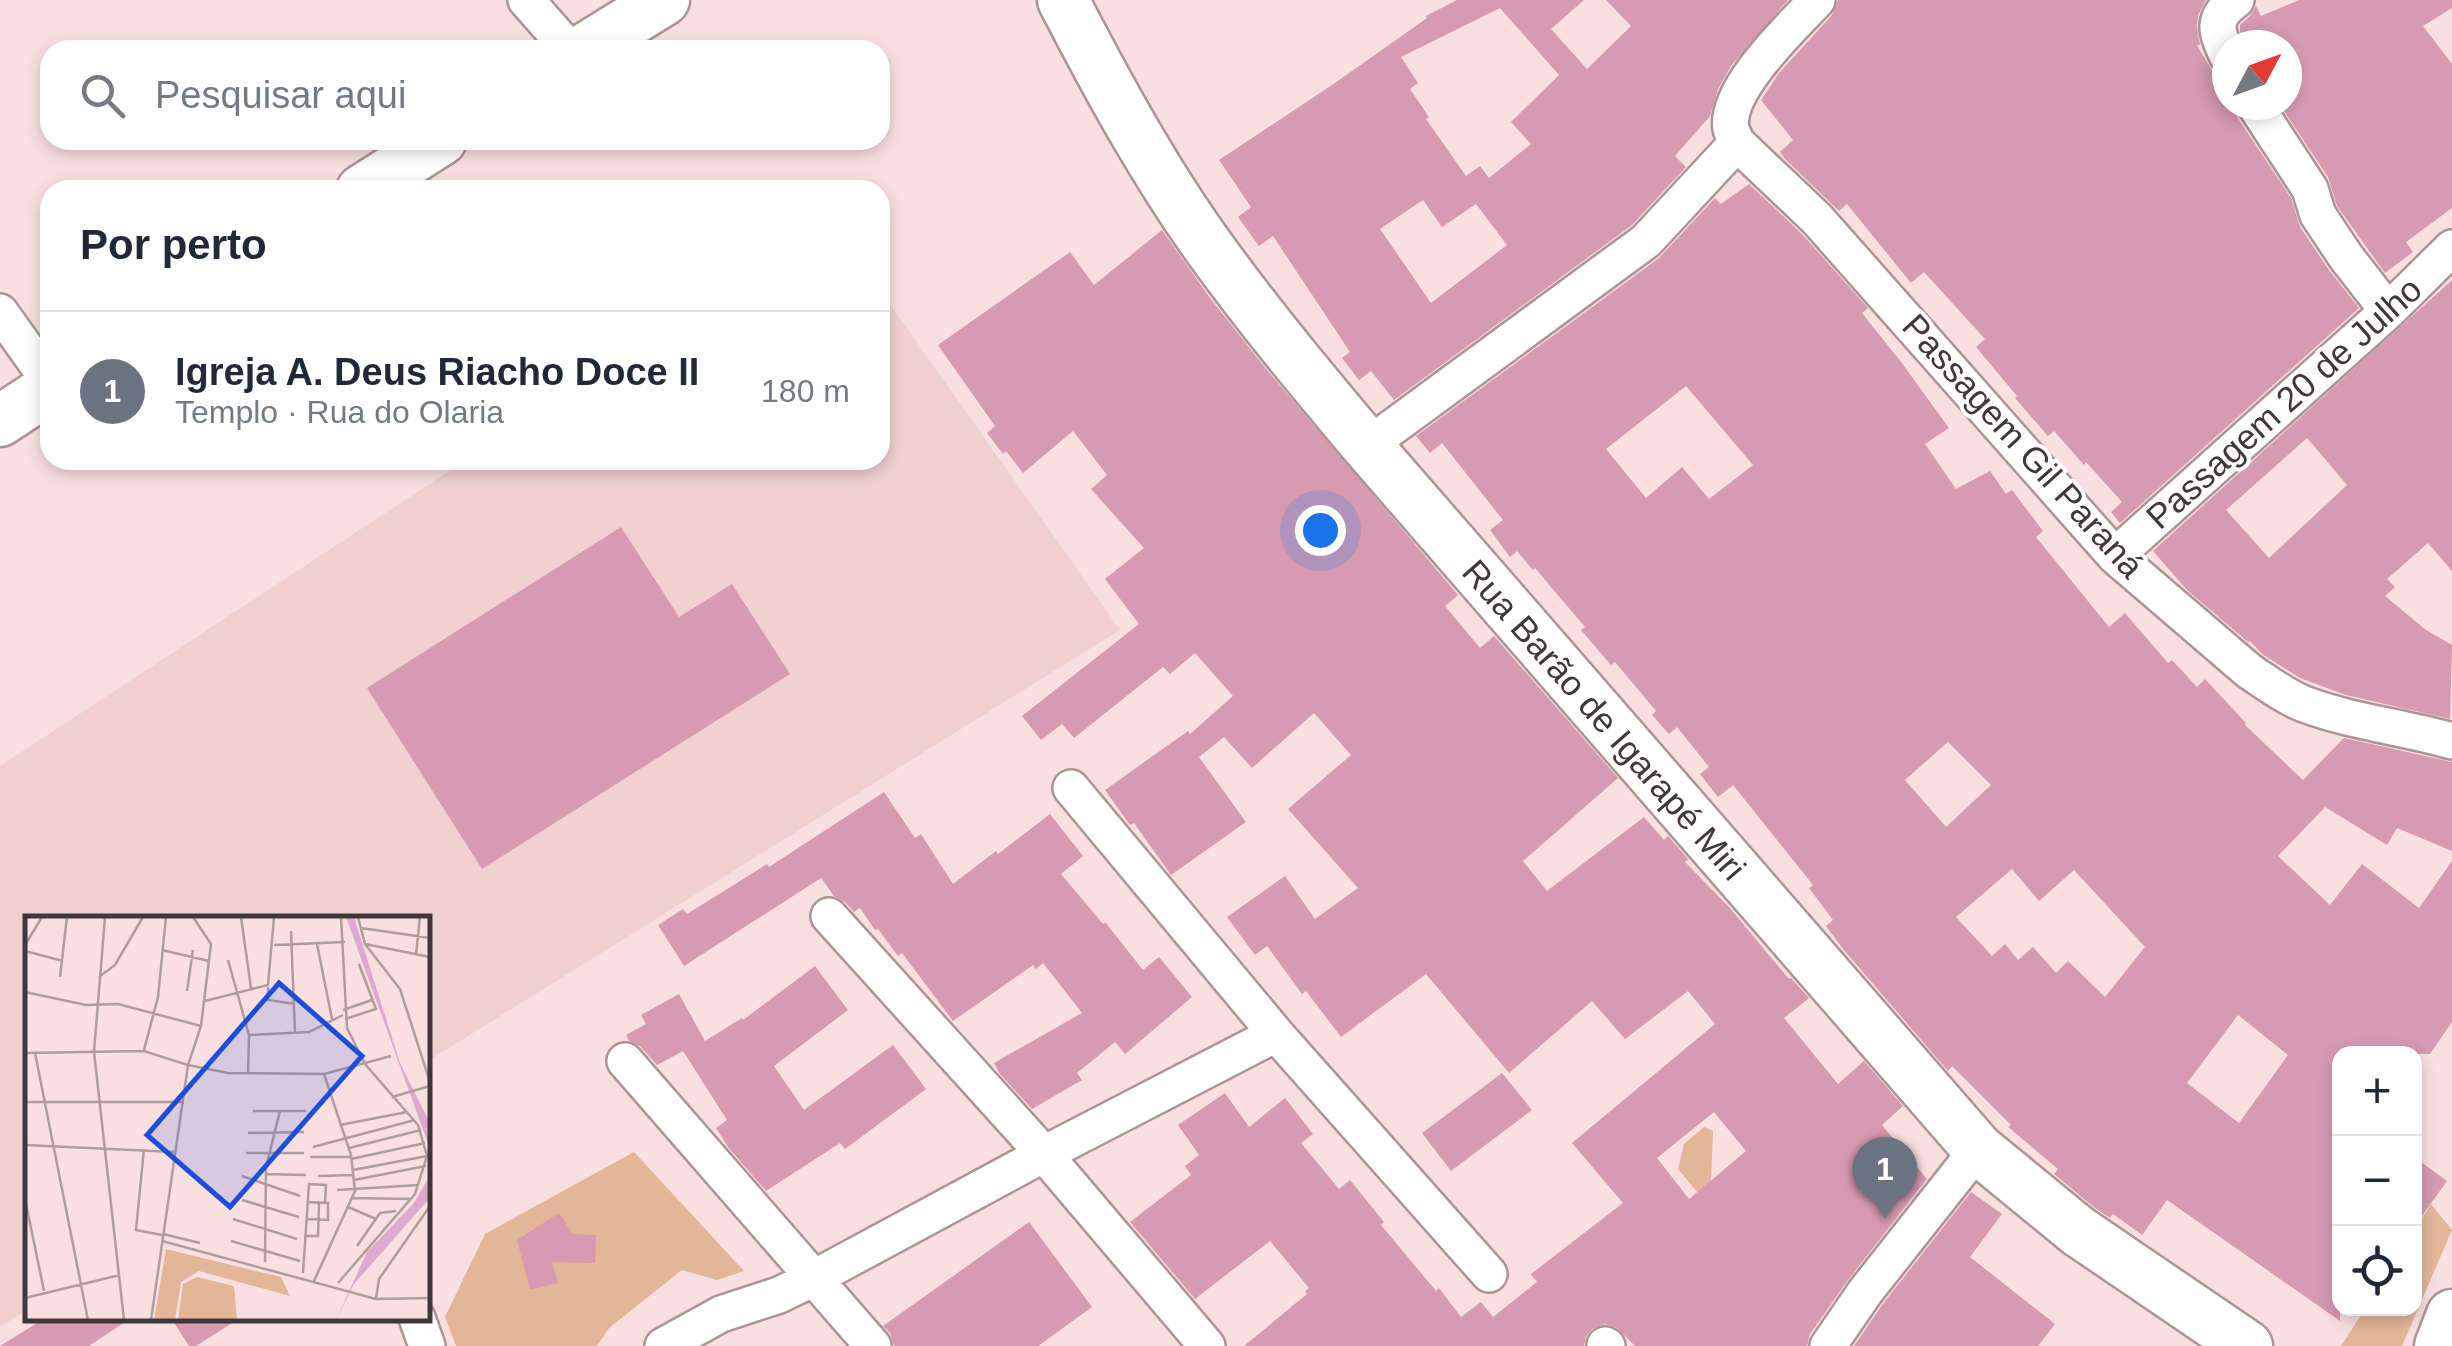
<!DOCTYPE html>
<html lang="pt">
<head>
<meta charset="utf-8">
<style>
  :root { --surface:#fff; --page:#f6f6f7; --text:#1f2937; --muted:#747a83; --line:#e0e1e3; --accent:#5565db }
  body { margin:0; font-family:Arial,sans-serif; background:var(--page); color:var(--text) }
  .controls { position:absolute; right:30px; bottom:30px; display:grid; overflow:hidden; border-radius:20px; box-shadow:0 5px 15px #0003 }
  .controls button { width:90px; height:90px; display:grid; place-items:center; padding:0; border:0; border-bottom:2px solid var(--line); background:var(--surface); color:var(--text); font:50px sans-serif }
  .compass { position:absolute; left:2212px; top:30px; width:90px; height:90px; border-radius:50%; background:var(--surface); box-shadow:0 5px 15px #0003; rotate:49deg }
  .you { position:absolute; left:1320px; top:530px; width:35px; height:35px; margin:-25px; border:8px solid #fff; border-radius:50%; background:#1a73e8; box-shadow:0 0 0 15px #1a73e833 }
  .badge { display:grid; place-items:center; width:65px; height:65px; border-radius:50%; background:var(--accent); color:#fff; font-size:32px; font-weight:700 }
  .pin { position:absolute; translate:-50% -82px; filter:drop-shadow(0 2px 5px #0008) }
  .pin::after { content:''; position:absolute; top:52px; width:35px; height:30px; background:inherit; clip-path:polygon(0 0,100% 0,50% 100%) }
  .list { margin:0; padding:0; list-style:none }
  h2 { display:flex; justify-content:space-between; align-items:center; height:130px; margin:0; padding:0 40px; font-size:42px }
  h2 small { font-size:32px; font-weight:400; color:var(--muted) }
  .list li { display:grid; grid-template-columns:65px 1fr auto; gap:30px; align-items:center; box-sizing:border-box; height:160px; padding:0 40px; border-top:2px solid var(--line) }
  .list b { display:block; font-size:38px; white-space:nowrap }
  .list p { margin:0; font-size:32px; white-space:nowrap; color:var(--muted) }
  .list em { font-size:32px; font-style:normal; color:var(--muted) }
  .icon { flex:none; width:55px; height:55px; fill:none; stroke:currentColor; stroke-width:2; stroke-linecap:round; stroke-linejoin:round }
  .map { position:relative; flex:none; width:2452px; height:1346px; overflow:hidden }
  .search { position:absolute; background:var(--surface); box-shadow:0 5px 15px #0003; left:40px; top:40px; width:850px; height:110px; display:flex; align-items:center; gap:25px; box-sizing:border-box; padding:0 35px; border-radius:30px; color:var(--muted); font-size:38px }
  .panel { position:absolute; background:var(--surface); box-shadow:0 5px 15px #0003; left:40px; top:180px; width:850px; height:290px; border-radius:30px }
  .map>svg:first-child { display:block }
</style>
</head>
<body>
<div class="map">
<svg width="2452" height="1346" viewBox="0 0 2452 1346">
  <rect width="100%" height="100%" fill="#f9dfe0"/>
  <!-- built -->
  <path fill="#f1d0d1" d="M880 290 1120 630 428 1061V918H28L27 1310 0 1327V766L466 460H880Z"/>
  <!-- green -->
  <path fill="#e3b697" d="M1704 1127 1713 1131 1711 1182 1730 1231 1678 1169 1684 1144Z
    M634 1152 744 1271 717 1280 682 1270 609 1328 597 1346H456L445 1317 485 1234Z
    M2431 1204 2452 1230 2402 1346H2341L2365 1309 2414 1308 2415 1230Z"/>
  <!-- building -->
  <path fill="#d69ab1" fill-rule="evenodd" d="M1457 0H1584L1551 29 1587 69 1631 26 1606 0H1788L1731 66 1718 89 1710 116 1675 156 1686 167 1632 225 1394 400 1371 371 1359 380 1342 358 1350 352 1273 236 1259 246 1238 217 1251 207 1219 160 1335 83 1427 18 1426 16ZM1500 8 1559 75 1511 122 1531 144 1489 178 1480 166 1466 176 1426 119 1429 117 1410 89 1418 83 1401 57ZM1423 200 1442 227 1476 204 1507 245 1431 303 1380 229Z
    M1838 0H2206L2198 15 2197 27 2200 45H2197L2213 72 2227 90V105H2234L2237 117 2291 198 2300 227 2329 270 2359 308 2120 523 2111 512 2122 502 2086 462 2084 465 2054 431 2048 436 2015 398 2017 396 1976 347 1985 339 1924 272 1911 283 1847 204 1839 211 1784 158 1780 152 1793 140 1761 100 1779 73 1832 15Z
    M2299 0H2452V8L2423 26 2452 64V208L2406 242 2413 252 2385 273 2337 206 2328 177 2280 105H2287V45H2246L2240 32V25L2250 16 2256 6 2261 16Z
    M1749 184 1802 234 1868 308 1862 313 1901 362 1949 428 1925 444 1956 489 1990 471 2006 494 2012 490 2043 531 2036 537 2109 627 2125 613 2168 663 2172 660 2197 687 2205 679 2246 723 2245 725 2303 780 2344 738 2452 762V851L2397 828 2387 845 2325 807 2278 856 2330 905 2362 864 2419 908 2452 861V1022L2430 1054H2340V1321L2167 1200 2142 1235 2113 1214 2110 1218 2095 1208 2054 1174 2058 1169 2008 1127 2011 1125 1952 1066 1948 1071 1843 949 1826 926 1833 920 1809 888 1813 885 1733 785 1718 797 1700 774 1709 767 1677 727 1669 734 1652 715 1656 711 1615 662 1611 665 1581 630 1585 627 1535 568 1533 570 1517 551 1510 557 1490 530 1503 520 1442 443 1430 453 1416 436 1659 258 1715 198 1721 204ZM1686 386 1753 465 1709 499 1682 467 1646 498 1606 449ZM1948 742 1991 785 1946 827 1905 780ZM2012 869 2039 901 2074 870 2145 947 2105 997 2068 961 2056 973 2033 947 2018 960 2005 944 1992 956 1956 917ZM2238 1015 2288 1055 2239 1123 2187 1083Z
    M1162 230 1210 298 1267 370 1458 595 1445 606 1480 648 1494 636 1618 778 1523 861 1547 891 1644 817 1664 840 1668 836 1688 859 1685 862 1729 907 1789 979 1791 978 1809 998 1784 1018 1838 1084 1864 1061 1903 1106 1882 1125 1927 1179 1848 1280 1810 1334 1807 1346H1635L1617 1328 1605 1324 1593 1328 1586 1336 1584 1346H1244L1307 1294 1305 1291 1309 1288 1270 1241 1195 1299 1130 1222 1191 1175 1185 1166 1199 1155 1178 1125 1225 1093 1249 1127 1285 1098 1313 1134 1301 1143 1339 1189 1350 1180 1384 1222 1381 1225 1436 1291 1439 1288 1461 1317 1481 1302 1493 1317 1537 1282 1531 1274 1623 1203 1572 1143 1715 1024 1688 991 1625 1039 1592 1001 1509 1073 1426 974 1341 1037 1306 991 1302 994 1267 946 1255 955 1227 917 1285 876 1315 919 1358 888 1288 809 1351 755 1314 713 1252 768 1224 737 1199 757 1246 822 1171 875 1134 823 1130 825 1105 790 1188 731 1190 734 1233 696 1195 653 1170 674 1163 667 1074 738 1062 724 1041 740 1022 716 1139 624 1105 579 1144 548 1091 489 1107 475 1073 431 1023 473 1006 451 1003 454 987 433 995 426 938 345 1070 252 1094 285ZM1714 1112 1746 1151 1689 1199 1657 1158Z
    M2452 280V571L2428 543 2387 579 2395 587 2385 596 2426 630 2452 645 2450 719 2346 695 2300 678 2262 654 2250 641 2248 642 2187 590 2153 551ZM2307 438 2347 485 2269 558 2226 510Z
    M621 527 679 617 732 584 790 674 482 869 367 688Z
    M884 792 915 838 921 834 953 884 996 851 998 854 1050 814 1083 856 1061 874 1103 924 1105 922 1143 970 1159 957 1192 997 1125 1054 1115 1042 1077 1073 1082 1080 1032 1109 1000 1074 994 1063 1082 1013 1043 963 1036 969 1033 965 953 1021 902 953 898 956 878 929 875 930 860 908 854 912 845 902 834 896 821 878 684 966 658 925 683 909 687 914 767 864 769 867Z
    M815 966 848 1010 774 1066 804 1110 893 1045 926 1089 845 1149 840 1143 766 1191 728 1147 716 1128 727 1120 683 1051 657 1065 640 1046 629 1041 626 1035 646 1024 641 1015 679 994 705 1041 742 1018 743 1020Z
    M1502 1073 1532 1110 1451 1171 1422 1133Z
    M2414 1157 2447 1181 2414 1227Z
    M1971 1192 2002 1214 1970 1257 2055 1324 2038 1346H1854L1882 1305Z
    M559 1213 573 1234 596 1235 595 1263 552 1262 558 1283 530 1290 517 1240Z
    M1029 1222 1092 1307 1038 1346H894L890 1333 883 1326Z
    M45 1318H131L89 1346H0Z
    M171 1318H240L196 1346H189Z"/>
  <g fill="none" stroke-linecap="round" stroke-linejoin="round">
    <!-- street casing -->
    <g stroke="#ac9495" stroke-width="40">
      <path id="street" d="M526 0 570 50
        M2227 55C2216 31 2211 18 2236 0
        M2255 105 2310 189 2318 215 2346 257 2388 311
        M1737 143 1817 219 2115 556 2249 671C2267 683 2284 696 2304 704 2352 722 2403 727 2452 741
        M0 312 50 382
        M1367 446 1646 241 1737 143C1736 140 1731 131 1731 129 1724 90 1792 27 1817 0
        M2115 556 2388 311 2452 248
        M1071 788 1276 1034 1489 1274
        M829 916 1044 1154 1207 1346
        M625 1061 873 1346
        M417 1318 427 1346
        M1605 1345 1607 1346
        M663 1346 721 1314 779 1295 814 1278 1044 1154 1276 1034
        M1828 1346 1865 1292 1978 1149"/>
    </g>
    <!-- secondary casing -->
    <g stroke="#ac9495" stroke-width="55">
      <path id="secondary" d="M1063 0C1108 87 1157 177 1215 256 1263 322 1315 384 1367 446L1978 1149 2078 1231 2247 1346
        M583 50 664 0
        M362 190 441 140
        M0 421 50 388
        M2440 1346 2452 1315"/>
    </g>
    <!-- street -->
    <use href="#street" stroke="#fff" stroke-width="35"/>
    <!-- secondary -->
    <use href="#secondary" stroke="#fff" stroke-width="50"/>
  </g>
  <g text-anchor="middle" stroke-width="8" stroke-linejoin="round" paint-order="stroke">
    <!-- street labels -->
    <g font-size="35" fill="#413738" stroke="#fff">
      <text transform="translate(2284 403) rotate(-42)" y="12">Passagem 20 de Julho</text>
      <text transform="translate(2023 446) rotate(48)" y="12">Passagem Gil Paraná</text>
      <text transform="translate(1604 720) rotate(49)" y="12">Rua Barão de Igarapé Miri</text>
    </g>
  </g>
  <!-- overview -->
  <g transform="translate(25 916)">
    <rect width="405" height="405" fill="#f9dfe0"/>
    <path d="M141 333 256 361 265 380 174 355 156 366 150 404H129ZM172 361 209 370 212 404H153L158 368Z" fill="#e3b697"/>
    <path d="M321 1H329L375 147 405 207V233ZM405 259 403 284 329 368 311 404 342 336 389 287Z" fill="#dcaad1"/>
    <path fill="none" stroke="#af9c9d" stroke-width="2.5" d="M80 1 69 136 99 404M168 1 186 28 176 110 163 149 203 157 299 158 366 140M216 1 226 72M333 1 340 28 375 73 405 166M336 12 405 22M266 15 270 118M292 28 307 103M340 28 405 41M0 29 17 1M249 29 320 26M137 34 184 45M0 35 38 45M391 38 395 1M203 44 224 119 223 158M35 61 42 1M74 61 90 49 118 1M243 71V84L270 88M162 75 168 34M0 76 61 89 93 88 176 110M180 85 243 69 249 1M318 94 347 84M320 103 351 93 334 48M224 119 284 116 318 99M119 134 133 81 141 1M0 137 119 135 163 149 126 404M10 137 63 404M367 181 405 170M0 186H157M228 195H281M315 209 382 196M223 217 279 216M0 229 149 236M288 231 390 204M324 232 396 214M119 233 111 314 137 319M221 237H279M285 241H326M326 243 400 227M328 254 402 240M241 258 281 259M217 260 275 280M293 260 328 259M329 264 401 250M312 274 394 269M327 282 385 283M0 283 19 375M217 284 274 301M323 291 351 303M208 303 272 323M282 303 303 304V287L283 286M138 318 175 327M280 320H293L294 287M137 325 351 383 405 382M206 325 275 345M332 330 355 297 371 295M240 346 241 251 255 195M278 357 284 268 301 269 300 287M289 365 330 275 326 239 299 158M313 367 390 278 402 240 393 209 340 148 322 112 316 1M0 382 95 359M351 382 354 363 405 290"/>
    <path fill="#1d4ed8" fill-opacity="0.15" stroke="#1d4ed8" stroke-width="5" d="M254 67 337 140 205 291 122 219Z"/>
    <rect width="405" height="405" fill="none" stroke="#413738" stroke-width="5"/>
  </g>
</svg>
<div class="controls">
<button>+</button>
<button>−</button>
<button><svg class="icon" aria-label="locate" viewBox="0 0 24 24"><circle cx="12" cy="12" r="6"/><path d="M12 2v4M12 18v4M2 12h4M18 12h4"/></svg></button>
</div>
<svg class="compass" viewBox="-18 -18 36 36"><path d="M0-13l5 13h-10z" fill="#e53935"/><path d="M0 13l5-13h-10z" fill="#747a83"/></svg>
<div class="you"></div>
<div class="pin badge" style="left:1885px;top:1219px;background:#6b7280">1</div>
<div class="search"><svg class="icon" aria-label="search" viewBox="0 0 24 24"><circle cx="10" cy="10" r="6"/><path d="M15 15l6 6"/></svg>Pesquisar aqui</div>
<section class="panel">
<h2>Por perto<small></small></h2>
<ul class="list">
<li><span class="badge" style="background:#6b7280">1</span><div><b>Igreja A. Deus Riacho Doce II</b><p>Templo · Rua do Olaria</p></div><em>180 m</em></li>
</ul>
</section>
</div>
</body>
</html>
